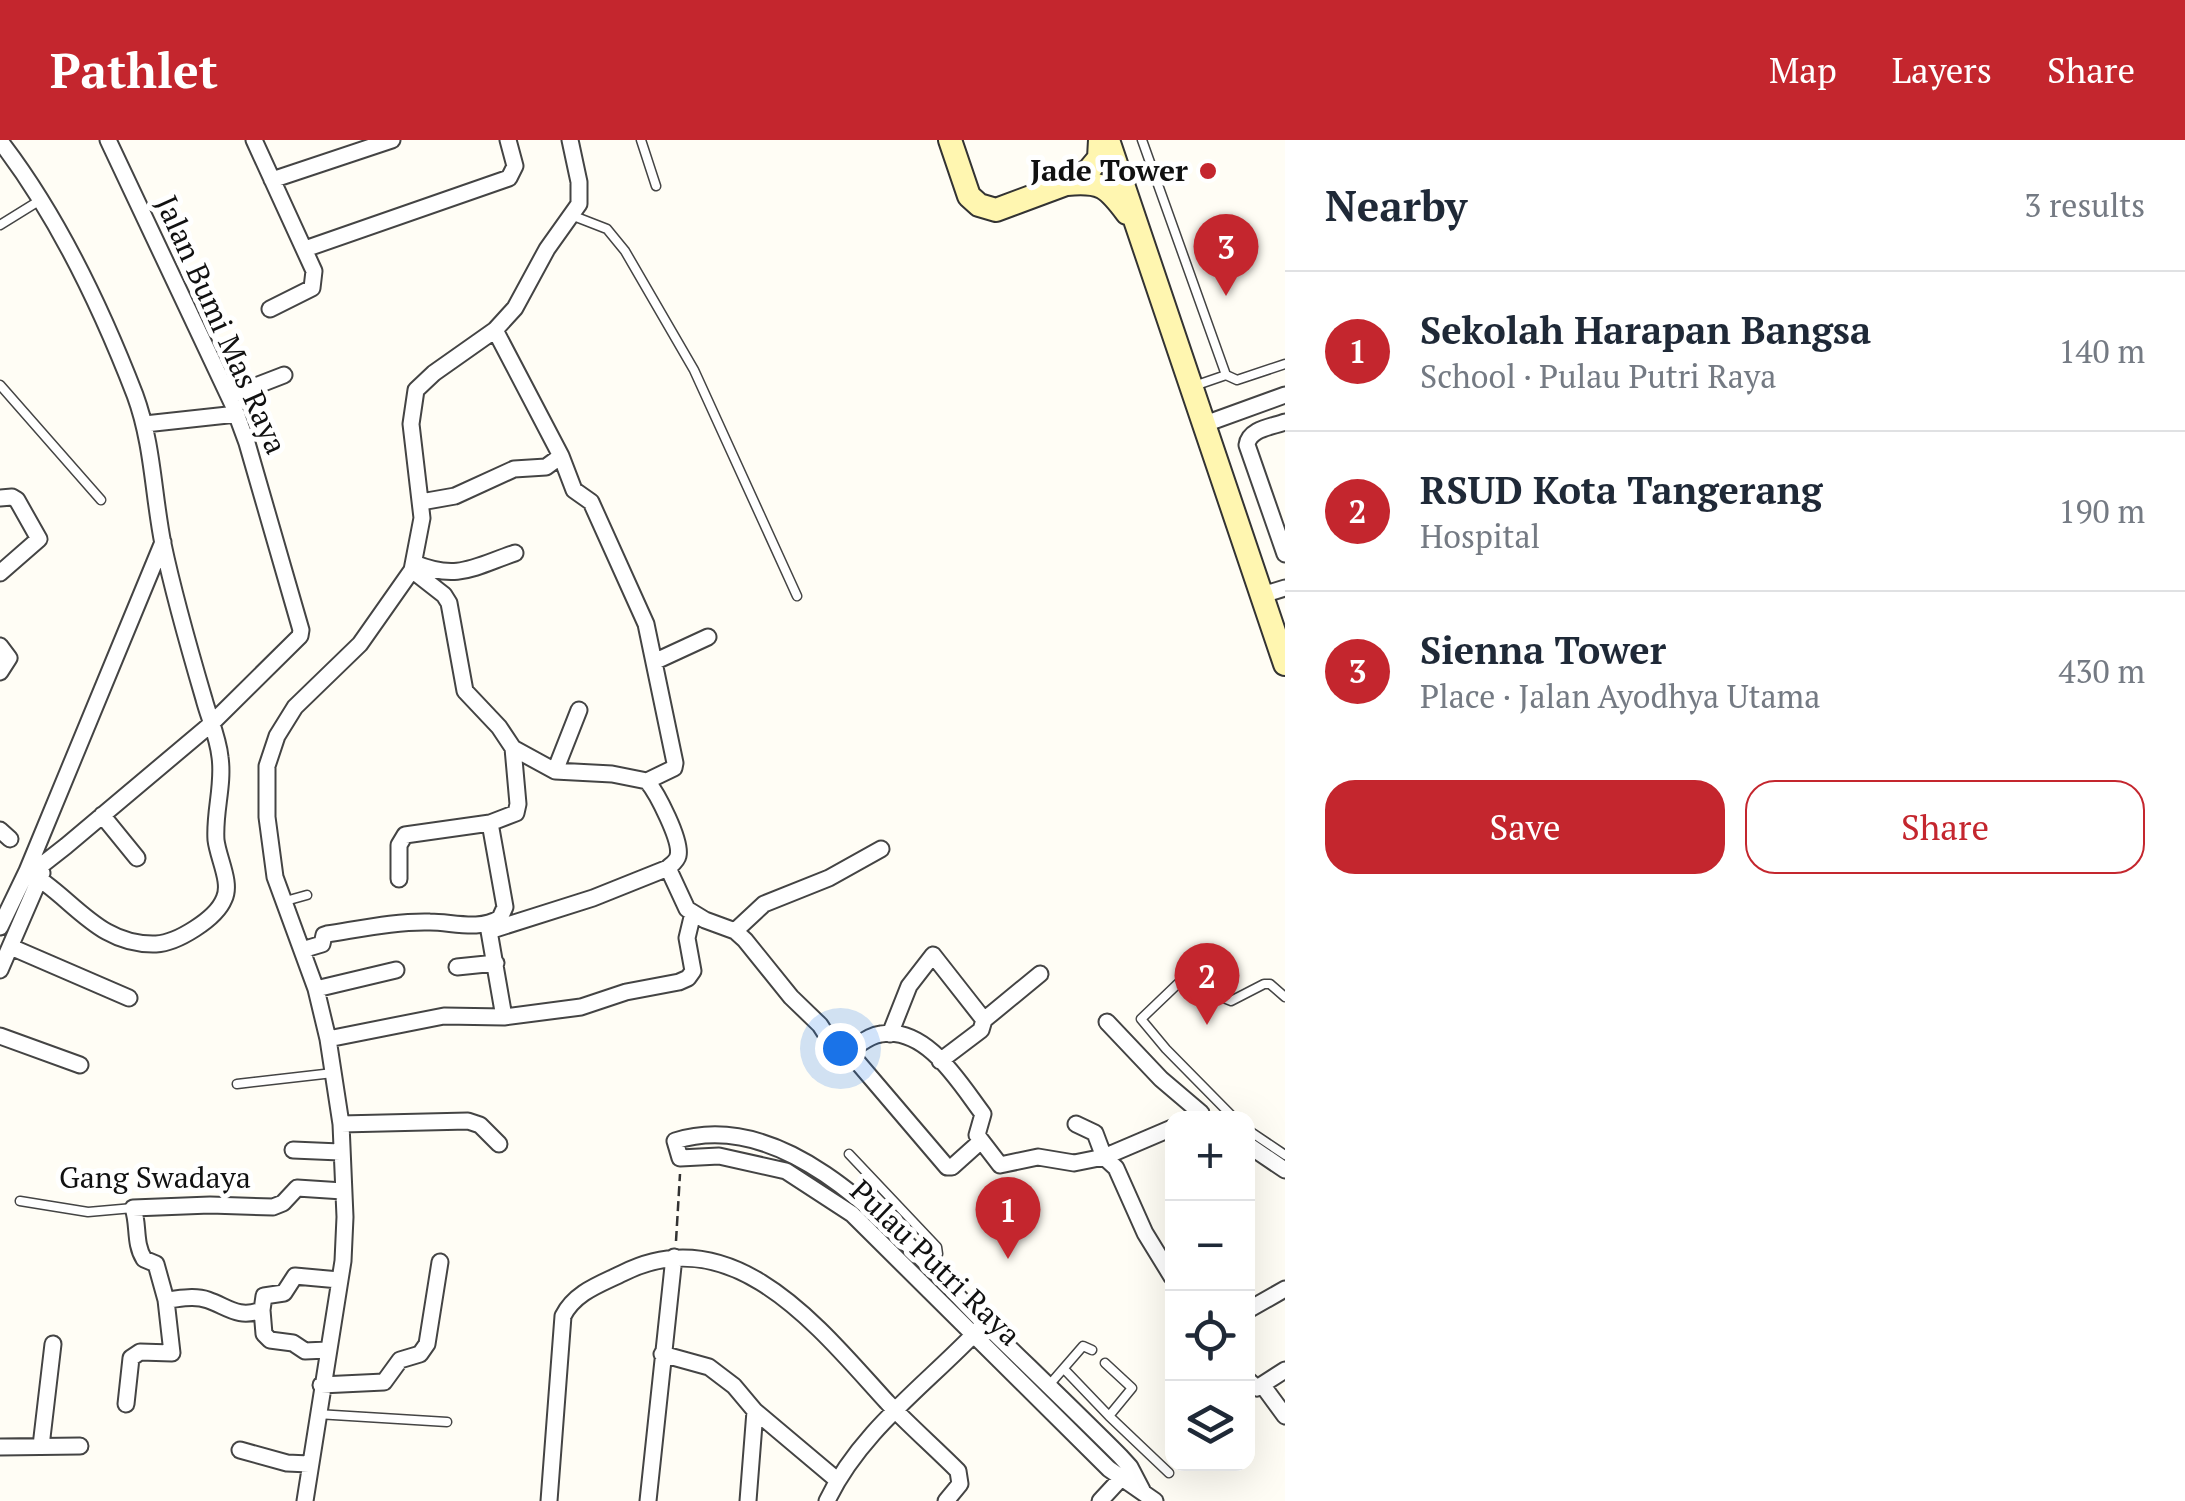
<!DOCTYPE html>
<html lang="en">
<head>
<meta charset="utf-8">
<style>
  :root { --surface:#fff; --page:#f2f2f3; --text:#1f2937; --muted:#747a83; --line:#e0e1e3; --accent:#c4262e }
  body { margin:0; font-family:"PT Serif",serif; background:var(--page); color:var(--text) }
  .controls { position:absolute; right:30px; bottom:30px; display:grid; overflow:hidden; border-radius:20px; box-shadow:0 10px 40px #0002 }
  .controls button { width:90px; height:90px; display:grid; place-items:center; padding:0; border:0; border-bottom:2px solid var(--line); background:var(--surface); color:var(--text); font:50px sans-serif }
  .you { position:absolute; left:840px; top:908px; width:35px; height:35px; margin:-25px; border:8px solid #fff; border-radius:50%; background:#1a73e8; box-shadow:0 0 0 15px #1a73e833 }
  .badge { display:grid; place-items:center; width:65px; height:65px; border-radius:50%; background:var(--accent); color:#fff; font-size:32px; font-weight:700 }
  .pin { position:absolute; translate:-50% -82px; filter:drop-shadow(0 2px 5px #0008) }
  .pin::after { content:''; position:absolute; top:52px; width:35px; height:30px; background:inherit; clip-path:polygon(0 0,100% 0,50% 100%) }
  .list { margin:0; padding:0; list-style:none }
  h2 { display:flex; justify-content:space-between; align-items:center; height:130px; margin:0; padding:0 40px; font-size:42px }
  h2 small { font-size:32px; font-weight:400; color:var(--muted) }
  .list li { display:grid; grid-template-columns:65px 1fr auto; gap:30px; align-items:center; box-sizing:border-box; height:160px; padding:0 40px; border-top:2px solid var(--line) }
  .list b { display:block; font-size:38px; white-space:nowrap }
  .list p { margin:0; font-size:32px; white-space:nowrap; color:var(--muted) }
  .list em { font-size:32px; font-style:normal; color:var(--muted) }
  .actions { display:flex; gap:20px; padding:30px 40px }
  .actions a { flex:1; padding:22px 0; border:2px solid var(--accent); border-radius:30px; text-align:center; font-size:35px; color:var(--accent) }
  .actions .main { background:var(--accent); color:#fff }
  .icon { flex:none; width:55px; height:55px; fill:none; stroke:currentColor; stroke-width:2; stroke-linecap:round; stroke-linejoin:round }
  .map { position:relative; flex:none; width:1285px; height:1361px; overflow:hidden }
  header { display:flex; align-items:center; gap:60px; box-sizing:border-box; height:140px; padding:0 50px; background:var(--accent); color:#fff }
  header strong { font-size:48px }
  nav { display:flex; gap:55px; margin-inline-start:auto; font-size:35px }
  main { display:flex }
  aside { flex:1; background:var(--surface) }
  .map>svg:first-child { display:block }
</style>
</head>
<body>
<header>
<strong>Pathlet</strong>
<nav><a>Map</a><a>Layers</a><a>Share</a></nav>
</header>
<main>
<div class="map">
<svg width="1285" height="1361" viewBox="0 0 1285 1361">
  <rect width="100%" height="100%" fill="#fffdf5"/>
  <g fill="none" stroke-linecap="round" stroke-linejoin="round">
    <!-- lane casing -->
    <g stroke="#444" stroke-width="11">
      <path id="lane" d="M641 0 656 46
        M1142 0 1226 235
        M571 75 607 89 625 111 694 230 797 456
        M0 85 42 59
        M0 245 101 360
        M1197 245 1226 235 1237 240 1285 224
        M282 762 307 755
        M237 944 333 933
        M1234 978 1166 909 1141 879 1188 834C1206 838 1214 856 1231 861L1264 844H1270L1285 857
        M1248 990 1285 1015
        M849 1014 937 1107 938 1114 928 1124
        M20 1061 88 1072 133 1068
        M1105 1223 1132 1248 1109 1276 1169 1333
        M1064 1229 1109 1276
        M1050 1244 1083 1206 1092 1210
        M317 1274 447 1282"/>
    </g>
    <!-- street casing -->
    <g stroke="#444" stroke-width="19">
      <path id="street" d="M254 0 314 131 312 148 270 169
        M0 1C58 76 101 167 135 255 153 304 153 354 163 404 174 456 189 508 204 559 209 578 218 597 220 617 224 645 214 672 216 700 218 718 232 743 224 759 216 779 177 803 156 804 97 806 72 756 27 731L163 402
        M272 40 392 0
        M305 109 509 38 515 26 508 0
        M224 243 235 254 284 235
        M1285 282C1271 287 1249 289 1247 305L1285 414
        M145 284 237 274
        M1205 284 1285 255
        M561 316 574 350 591 362 646 484 675 623 674 628 647 641
        M0 358 12 357 17 360 39 399 0 433
        M421 362 455 356 514 329 546 327 561 316 495 190
        M414 423C457 441 474 427 515 413
        M412 430 444 455 449 463 465 551 499 587 513 608 555 631 612 634 647 641C657 653 682 701 678 716 677 721 671 725 668 728L593 758 489 791 504 877
        M1262 455 1285 448
        M0 506 9 518 0 532
        M656 521 708 497
        M555 631 579 570
        M102 675 137 718
        M0 690 10 699
        M668 728 687 769 705 780 735 791 745 800 791 857 820 885 838 913C855 912 864 896 881 894 927 886 960 944 983 974L977 995 1000 1025 1038 1017 1074 1023 1104 1017 1116 1028 1145 1093 1172 1137
        M399 739V705L405 695 490 683 516 673 518 664 513 608
        M0 787 27 731 43 724 66 706 211 584 300 496 301 490 247 303 233 265 108 0
        M735 791 764 764 829 738 881 709
        M11 807 129 858
        M302 810 322 804 324 795 327 794C360 789 397 781 430 782 452 782 480 791 500 778L505 767 490 683
        M457 827 496 823
        M0 830 42 733
        M316 849 396 830
        M1107 882 1161 939 1201 973 1192 978
        M890 894 909 846 933 815 984 880
        M0 896 80 925
        M328 899 444 876 504 877 581 867 626 852 679 842 688 838 693 831 687 798 693 773
        M849 912 947 1027H952L981 1001
        M940 921 981 890 984 880 1040 834
        M341 984 468 981 480 985 499 1004
        M1076 984 1095 993 1104 1017 1172 988
        M1248 1005 1285 1030
        M293 1010 340 1012
        M339 1140 295 1136 284 1153 264 1156 262 1170C238 1179 228 1167 208 1160 194 1155 179 1159 166 1160L156 1124 144 1119C134 1103 139 1085 133 1068L210 1065 273 1067 283 1063 297 1048 343 1051
        M262 1170 264 1194 270 1200 293 1203 305 1211 327 1210
        M1248 1170 1285 1149
        M662 1214 709 1227 734 1246 755 1271 837 1340
        M1248 1240 1257 1248 1285 1230
        M321 1245 384 1242 400 1220 420 1214 427 1204 440 1122
        M1263 1246 1285 1276
        M126 1264 131 1218 140 1212 172 1213 166 1160
        M41 1306 53 1204
        M0 1307 80 1306
        M240 1310 287 1323 309 1324
        M1142 1350 1130 1327 1120 1316C1075 1271 1029 1227 983 1182 909 1108 795 963 675 1001L680 1018 719 1016 786 1031 852 1074 1109 1329 1155 1361
        M305 1361 343 1121 345 1077 341 984 328 899 316 849 275 737 267 677V626L277 596 295 567 360 504 412 430 422 378 411 284 416 250 434 233 495 190 515 168 547 109 579 64V42L570 0
        M549 1361 563 1176C575 1152 601 1144 623 1133 734 1077 821 1190 887 1262 910 1286 935 1308 958 1331L960 1344 946 1361
        M648 1361 674 1117
        M748 1361 755 1271
        M827 1361C860 1291 927 1244 979 1189
        M1100 1361 1125 1334"/>
    </g>
    <!-- secondary casing -->
    <g stroke="#333" stroke-width="26">
      <path id="secondary" d="M950 0 969 56 979 65 996 70 1066 44 1089 30 1099 18 1100 0
        M1108 0 1285 524
        M1067 44C1101 41 1107 46 1127 73"/>
    </g>
    <!-- path -->
    <path stroke="#333" stroke-width="2.5" stroke-dasharray="10 5" stroke-linecap="butt" d="M676 1101 680 1034"/>
    <!-- lane -->
    <use href="#lane" stroke="#fff" stroke-width="8"/>
    <!-- street -->
    <use href="#street" stroke="#fff" stroke-width="15"/>
    <!-- secondary -->
    <use href="#secondary" stroke="#fff6b0" stroke-width="22"/>
  </g>
  <!-- markers -->
  <circle fill="#c4262e" stroke="#fff" stroke-width="4" cx="1208" cy="31" r="10"/>
  <g text-anchor="middle" stroke-width="10" stroke-linejoin="round" paint-order="stroke">
    <!-- poi labels -->
    <g font-size="30" font-weight="bold" fill="#111" stroke="#fff" text-anchor="end">
      <text x="1188" y="41">Jade Tower</text>
    </g>
    <!-- street labels -->
    <g font-size="30" fill="#111" stroke="#fff">
      <text transform="translate(221 185) rotate(66)" y="10">Jalan Bumi Mas Raya</text>
      <text x="155" y="1048">Gang Swadaya</text>
      <text transform="translate(935 1123) rotate(44)" y="10">Pulau Putri Raya</text>
    </g>
  </g>
</svg>
<div class="controls">
<button>+</button>
<button>−</button>
<button><svg class="icon" aria-label="locate" viewBox="0 0 24 24"><circle cx="12" cy="12" r="6"/><path d="M12 2v4M12 18v4M2 12h4M18 12h4"/></svg></button>
<button><svg class="icon" aria-label="layers" viewBox="0 0 24 24"><path d="M12 4l9 5-9 5-9-5zM3 14l9 5 9-5"/></svg></button>
</div>
<div class="you"></div>
<div class="pin badge" style="left:1008px;top:1119px">1</div>
<div class="pin badge" style="left:1207px;top:885px">2</div>
<div class="pin badge" style="left:1226px;top:156px">3</div>
</div>
<aside>
<h2>Nearby<small>3 results</small></h2>
<ul class="list">
<li><span class="badge">1</span><div><b>Sekolah Harapan Bangsa</b><p>School · Pulau Putri Raya</p></div><em>140 m</em></li>
<li><span class="badge">2</span><div><b>RSUD Kota Tangerang</b><p>Hospital</p></div><em>190 m</em></li>
<li><span class="badge">3</span><div><b>Sienna Tower</b><p>Place · Jalan Ayodhya Utama</p></div><em>430 m</em></li>
</ul>
<div class="actions"><a class="main">Save</a><a>Share</a></div>
</aside>
</main>
</body>
</html>
